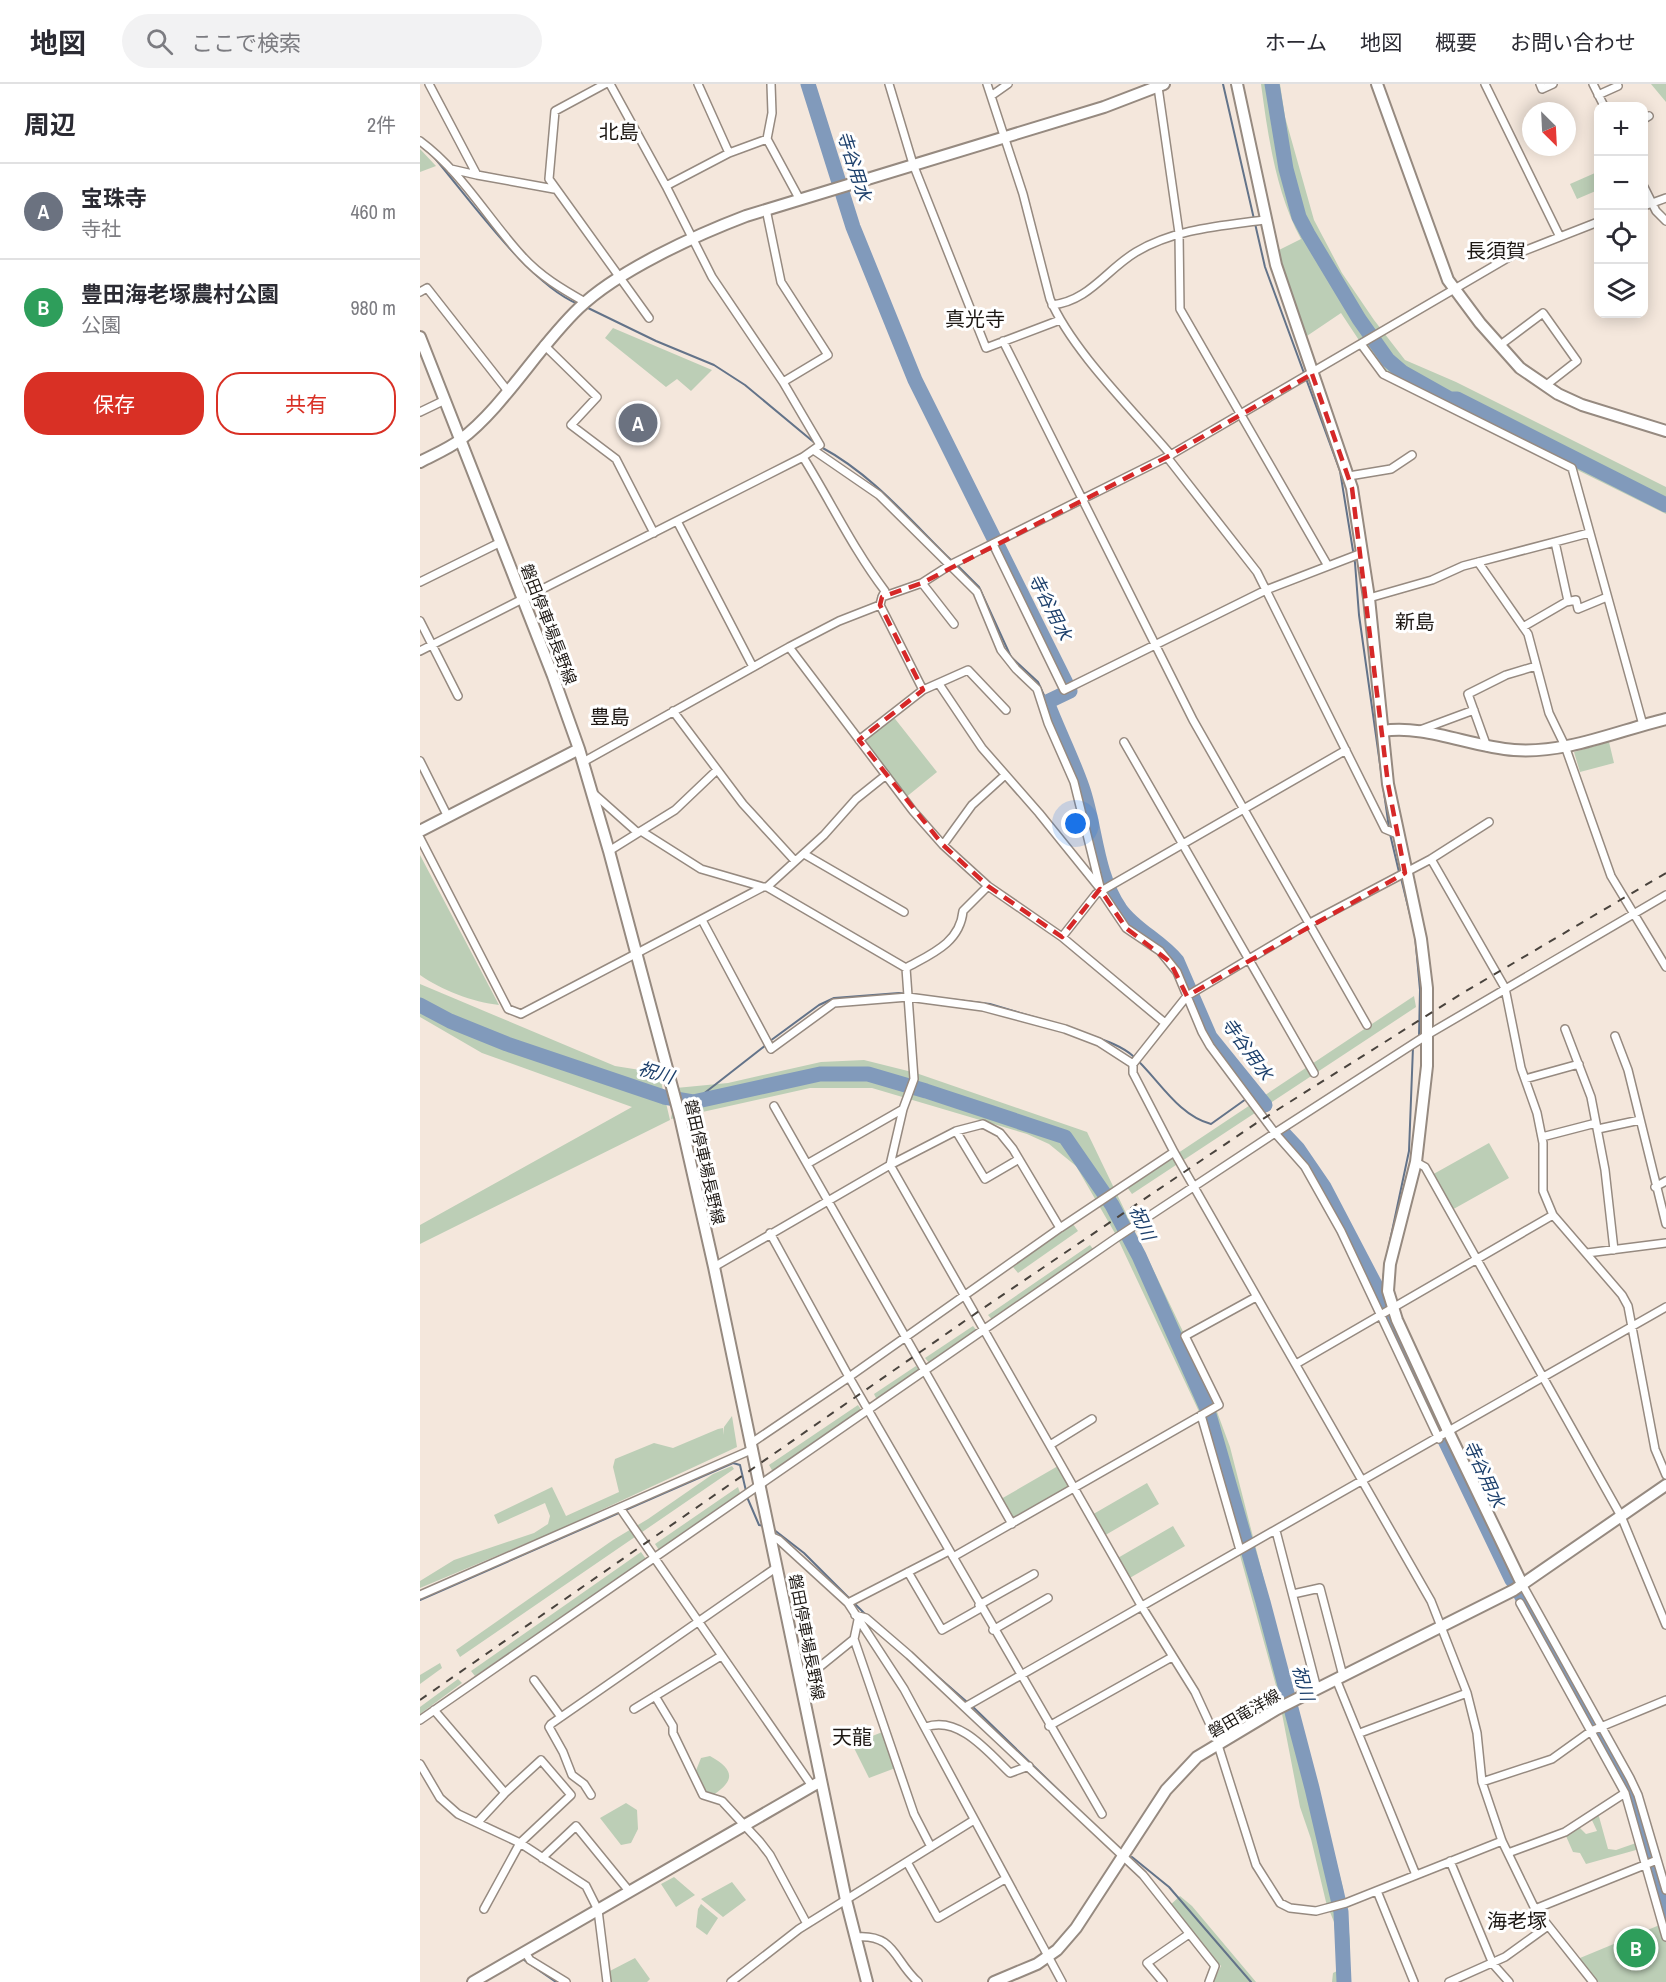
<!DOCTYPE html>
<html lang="ja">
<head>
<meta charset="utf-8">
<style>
  :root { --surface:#fff; --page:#f2f2f3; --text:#2b2b33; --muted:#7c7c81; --line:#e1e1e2; --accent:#d93025 }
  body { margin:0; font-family:"Archivo Narrow","Noto Sans JP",sans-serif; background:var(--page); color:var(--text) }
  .controls { position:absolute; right:18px; top:18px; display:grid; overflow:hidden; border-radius:12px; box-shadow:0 3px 15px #0003 }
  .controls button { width:54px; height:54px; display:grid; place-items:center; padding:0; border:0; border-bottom:2px solid var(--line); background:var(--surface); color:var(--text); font:30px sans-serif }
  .compass { position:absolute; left:1102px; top:18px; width:54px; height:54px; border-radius:50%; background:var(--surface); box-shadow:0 3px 15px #0003; rotate:156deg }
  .you { position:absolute; left:656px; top:740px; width:21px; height:21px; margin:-15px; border:4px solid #fff; border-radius:50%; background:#1a73e8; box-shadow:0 0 0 9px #1a73e833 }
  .badge { display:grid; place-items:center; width:39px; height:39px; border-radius:50%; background:var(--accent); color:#fff; font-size:20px; font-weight:700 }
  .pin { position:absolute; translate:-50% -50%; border:3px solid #fff; box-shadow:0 2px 6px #0006 }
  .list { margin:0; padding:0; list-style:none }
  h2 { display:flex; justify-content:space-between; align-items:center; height:78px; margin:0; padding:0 24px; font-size:26px }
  h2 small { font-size:20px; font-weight:400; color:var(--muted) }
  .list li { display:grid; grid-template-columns:39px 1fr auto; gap:18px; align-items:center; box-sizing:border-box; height:96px; padding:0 24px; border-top:2px solid var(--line) }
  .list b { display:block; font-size:22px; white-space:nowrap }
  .list p { margin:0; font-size:20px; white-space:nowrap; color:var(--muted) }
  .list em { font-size:20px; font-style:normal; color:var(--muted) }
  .actions { display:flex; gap:12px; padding:18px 24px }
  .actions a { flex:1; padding:14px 0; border:2px solid var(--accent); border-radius:24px; text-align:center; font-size:21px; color:var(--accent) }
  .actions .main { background:var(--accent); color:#fff }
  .icon { flex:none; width:33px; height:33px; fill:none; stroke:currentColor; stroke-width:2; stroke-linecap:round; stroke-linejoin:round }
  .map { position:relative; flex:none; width:1246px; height:1898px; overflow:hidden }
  header { display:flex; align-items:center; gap:36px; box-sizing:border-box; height:84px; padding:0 30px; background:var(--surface); border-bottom:2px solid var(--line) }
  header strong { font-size:28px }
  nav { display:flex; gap:33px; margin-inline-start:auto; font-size:21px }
  .search { width:420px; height:54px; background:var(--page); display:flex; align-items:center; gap:15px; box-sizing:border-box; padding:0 21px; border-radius:33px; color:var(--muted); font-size:22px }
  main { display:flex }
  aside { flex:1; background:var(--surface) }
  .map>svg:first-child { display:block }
</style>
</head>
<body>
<header>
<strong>地図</strong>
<div class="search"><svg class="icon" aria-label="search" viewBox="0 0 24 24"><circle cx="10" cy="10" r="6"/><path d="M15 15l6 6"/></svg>ここで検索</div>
<nav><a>ホーム</a><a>地図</a><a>概要</a><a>お問い合わせ</a></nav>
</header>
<main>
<aside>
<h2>周辺<small>2件</small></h2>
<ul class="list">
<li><span class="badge" style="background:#6b7280">A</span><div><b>宝珠寺</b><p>寺社</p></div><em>460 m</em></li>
<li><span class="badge" style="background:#2e9e5b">B</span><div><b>豊田海老塚農村公園</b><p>公園</p></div><em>980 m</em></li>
</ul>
<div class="actions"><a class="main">保存</a><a>共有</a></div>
</aside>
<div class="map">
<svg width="1246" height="1898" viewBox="0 0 1246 1898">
  <rect width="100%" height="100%" fill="#f4e7dc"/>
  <!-- green -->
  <path fill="#bcceb6" d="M841 0H860L865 33 894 136 922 189 954 236 985 276 1036 298 1246 403V430L960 288 921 229 881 256 853 169 881 155C856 109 848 52 841 0Z
    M1231 0H1246V18Z
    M0 65 16 82 0 88Z
    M1175 89 1178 106 1157 115 1150 100Z
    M193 244 292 286 271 307 257 295 246 303 185 254Z
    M472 631 517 688 485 714 439 656Z
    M1189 658 1194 679 1160 688 1154 668Z
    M0 771 79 921C53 918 21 906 0 891Z
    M0 900 195 982 239 989 250 1036 0 1160V1141L212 1023 62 969 0 933Z
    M994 912 996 923 712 1110 707 1103Z
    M444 976 496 989 667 1048 782 1287 810 1363 923 1804 930 1856V1898H912L913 1889 919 1886 914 1838 906 1818 891 1755 880 1723 858 1609 782 1334 696 1151 656 1082 629 1060 607 1050 452 1004H390L251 1035 256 1004 308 999 401 978Z
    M1069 1059 1089 1094 1030 1127 1010 1092Z
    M653 1140 658 1147 598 1189 593 1183Z
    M670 1161 676 1169 574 1238 568 1231Z
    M553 1242 558 1248 511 1281 505 1274Z
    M496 1282 500 1287 457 1316 454 1310Z
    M438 1321 442 1327 353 1388 349 1381Z
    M312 1332 317 1363 136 1447 0 1504V1497L34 1476 114 1449 128 1440 130 1432 125 1419 78 1440 74 1431 132 1403 146 1432 199 1408 193 1383 195 1375 234 1359 253 1364 298 1345 303 1344V1351L304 1343Z
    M312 1382 314 1385 40 1573 36 1566 193 1456 228 1435 293 1390Z
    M638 1382 650 1402 592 1436 581 1415Z
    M727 1399 739 1420 682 1453 670 1432Z
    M318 1403 320 1409 239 1466 235 1460Z
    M753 1442 765 1462 708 1495 696 1475Z
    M221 1468 226 1475 55 1592 51 1587Z
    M20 1579 22 1584 0 1600V1591Z
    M38 1595 42 1599 0 1630V1623Z
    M465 1647 478 1683 449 1694 432 1660Z
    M290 1672C317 1687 314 1698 290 1713L282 1709 275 1689 281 1674Z
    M206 1719 217 1726 218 1745 211 1759 201 1761 180 1734Z
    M1178 1729 1188 1765 1196 1766 1216 1759V1766L1166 1780 1160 1769 1153 1768 1146 1752 1160 1744 1166 1750 1177 1747 1170 1732Z
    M254 1793 275 1811 256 1823 241 1800Z
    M312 1798 326 1816 303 1833 281 1815Z
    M760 1812 772 1822 836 1898H793L801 1882 748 1823Z
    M281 1820 298 1834 287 1851 276 1843 278 1825Z
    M1242 1840 1246 1853V1898H1172L1160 1874Z
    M215 1874 230 1895 227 1898H187L186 1889Z"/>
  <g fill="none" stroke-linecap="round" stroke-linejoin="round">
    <!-- stream -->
    <path stroke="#637389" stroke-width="2" d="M803 0 845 183 920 387 935 479 939 531 969 744
      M0 61 13 72C48 113 110 201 158 220
      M166 223 236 257 294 281 325 301 396 360
      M401 363C453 391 490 436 532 477
      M536 480 559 503 591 573 618 598 627 618
      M970 750 979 788
      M981 794 995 851 1000 906 999 953
      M670 951C684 956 702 962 713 972 738 994 757 1031 791 1040L826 1015
      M350 957 399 921 414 914 479 909 570 920 631 938
      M273 1018 346 961
      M967 1171 989 1067 993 963
      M961 1212 964 1188
      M327 1413 339 1441 344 1442
      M353 1445 384 1469 447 1532
      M0 1516 313 1379 320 1381 326 1407
      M500 1577 547 1618
      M552 1622 662 1729
      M712 1773 749 1803 831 1898
      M104 1876 136 1898"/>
    <!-- river -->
    <path stroke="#819abb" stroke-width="15" d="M388 0 433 143 495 296 650 607 627 618C638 647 652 674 662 703 676 743 675 788 700 825 715 846 741 857 757 877L790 953 845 1021
      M852 0 866 85 879 133 888 150 939 235 968 276 982 288 1030 315H1037L1246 421
      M0 921 30 937 87 960 244 1013 273 1018 400 990H448L506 1007 645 1053 692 1121 719 1172 788 1327 843 1518 892 1704 921 1828 924 1898
      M862 1048 878 1065 904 1103 961 1212 1020 1346 1092 1496
      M1101 1511 1210 1704 1246 1829"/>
    <!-- street casing -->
    <g stroke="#968a80" stroke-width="10">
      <path id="street" d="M9 0 57 91 134 105
        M185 0 135 27 129 95 229 234
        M278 0 309 69
        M351 0 352 29 347 55 380 116
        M469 0 493 80 566 264 640 236
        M567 0 603 110 630 215C652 267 714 327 751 371
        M1065 0 1139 151
        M1120 0 1122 5 1133 0
        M1173 0 1184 22
        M738 3 759 149 760 225 908 482
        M1178 11 1198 2
        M571 12 588 0
        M1224 35 1229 32
        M0 57C41 87 68 135 102 172 120 192 142 205 165 218
        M31 85 57 91
        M246 102 309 69 347 55
        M1224 103 1236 127 1246 137
        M1224 122 1246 114
        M346 125 361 198 408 271 363 298
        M0 208 7 204 87 306
        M632 221C669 217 686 186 716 168 755 145 800 142 844 136
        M583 257 773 636 947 941
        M941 260 963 290 1152 384 1223 641
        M124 261 177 313 151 341 196 375 234 449
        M1079 262 1123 229 1157 277 1125 302
        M0 328 25 316
        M395 367 459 411 557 508 581 566 596 585 617 605 628 639 654 698 681 807 706 844 740 867 757 888 782 948 790 962 855 1049 885 1083 921 1147 1019 1355
        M383 373C411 418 433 465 465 507L462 513
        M747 373 837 488 965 745 977 750
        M929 392 971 385 992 371
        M257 437 333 583
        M1135 458 1148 517
        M573 460 644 606 846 506 942 469
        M1058 478 1108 550 1129 629 1145 662 1191 792 1246 883
        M0 498 81 458
        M502 499 534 540
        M949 514 1012 496 1043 482 1169 449
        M460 521 503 606
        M0 537 38 612
        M1103 543 1146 518 1156 516 1158 525 1187 513
        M369 563 493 727 523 761 568 802 642 853 745 939
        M0 567 383 373 400 361 363 298 292 193 246 102 190 0
        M519 600 562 664 619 729 678 802
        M253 627 323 720 375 777
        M1000 646 1054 626
        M439 656 503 606 548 586 586 626
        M704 658 894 989
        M1067 663 1048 610 1086 591 1116 582
        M0 677 28 733
        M163 678 369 563 419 537 460 521 462 513 502 499 530 481 747 373 1091 172 1178 138
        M173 709 218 749
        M1069 738 1011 775 888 840 767 912 713 980V989L754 1068 1011 1517 1047 1609 1057 1649 1062 1698 1082 1757 1115 1825 1173 1898
        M221 747 255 726 297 686
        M0 754 88 925 101 930 343 803H347L404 751 436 715 466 691
        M523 761 552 721 584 692
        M189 767 221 747 281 785 343 803
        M384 770 484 828
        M1011 775 1085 904 1101 984 1117 1029 1123 1059V1107L1133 1131 1202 1211 1208 1222 1235 1365 1246 1391
        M347 803 486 884C511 870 540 859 543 827L568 802
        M282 836 351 965 414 919 488 913 563 923 645 945 679 958 713 980
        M642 853 676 810 926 666
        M486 884 494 995 483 1025 470 1081 722 1523 775 1608 799 1660
        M1145 945 1171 1013 1185 1086 1194 1166
        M1195 952 1208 986 1246 1140
        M1105 995 1159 980
        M354 1022 592 1440
        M1178 1045 1220 1036
        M536 1047 565 1095 599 1075
        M1122 1053 1176 1039
        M996 1078 1005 1083 1201 1432 1246 1541
        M387 1080 483 1025
        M1235 1103 1246 1097
        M350 1149 429 1293 640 1144 754 1068
        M1167 1169 1246 1159
        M294 1183 470 1081 536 1047 563 1040 580 1049 593 1065 640 1144
        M876 1280 1133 1131
        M781 1331 820 1466
        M330 1360 429 1293 682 1730
        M630 1361 672 1335
        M200 1424 392 1702
        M856 1447 897 1605
        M350 1452 359 1456 428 1519 484 1605 642 1898
        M533 1473 799 1321 765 1252 836 1213
        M488 1488 522 1546 561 1524
        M1102 1500 1210 1694 1218 1711 1246 1806
        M873 1510 900 1504 923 1592
        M0 1511 331 1366
        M428 1519 529 1467
        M1100 1519 1205 1709 1246 1853
        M559 1521 614 1490
        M435 1531 446 1534 489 1571 723 1791 795 1882 789 1898
        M573 1546 628 1514
        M434 1555 494 1730 511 1763
        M379 1592 397 1585 434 1555 438 1536
        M916 1595 996 1791
        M114 1596 141 1633
        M235 1612 253 1642V1649L283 1711 302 1717 340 1758 350 1771 387 1840
        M545 1623 1246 1223
        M214 1625 301 1572
        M14 1626 85 1709
        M0 1636 696 1154 855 1049 1007 951 1246 811
        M629 1642 752 1573
        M506 1643C539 1631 569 1669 590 1689L609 1682
        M940 1649 1047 1609
        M798 1661 836 1781 860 1819 870 1824 896 1827 926 1819 1082 1757
        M0 1680 20 1714 38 1730 100 1759 166 1802 178 1826 187 1898
        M1062 1698 1132 1675 1171 1647 1246 1616
        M171 1711 164 1700 152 1691 143 1668 129 1643 131 1640 357 1483
        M58 1738 85 1709 121 1676 151 1711 100 1759 64 1825
        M1088 1769 1145 1748 1205 1709
        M122 1774 156 1742 209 1807
        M1030 1777 1073 1880 1089 1898
        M487 1778 518 1834 585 1795
        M957 1807 994 1898
        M1115 1825 1237 1776
        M435 1853C475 1849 474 1877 498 1898
        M105 1868 110 1876 146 1898
        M311 1898 379 1845 554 1736
        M743 1898 727 1879 769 1850
        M1029 1898 1085 1873 1128 1842"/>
    </g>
    <!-- secondary casing -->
    <g stroke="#968a80" stroke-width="14">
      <path id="secondary" d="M817 0 856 181 932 404 949 514 968 700 1001 855 1007 904V982L996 1078 970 1180 968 1207 977 1236 1029 1349 1102 1500
        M957 0 1028 196 1060 239 1100 284 1138 310 1162 321 1246 347
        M0 253 133 592 159 665 189 767 260 1033 294 1183 426 1816 447 1898
        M0 378C13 371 28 365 40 356 83 324 118 263 159 224 197 187 276 151 326 132L684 23 744 0
        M963 647C1003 640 1052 663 1094 666 1145 670 1197 647 1246 635
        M0 747 159 665
        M53 1898 401 1697
        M574 1898 617 1880 637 1866 656 1844 746 1706 777 1673 857 1625 1094 1506 1246 1401"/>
    </g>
    <!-- street -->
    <use href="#street" stroke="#fff" stroke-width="7"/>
    <!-- secondary -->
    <use href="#secondary" stroke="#fff" stroke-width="10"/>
    <!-- rail -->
    <path stroke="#49433d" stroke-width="2" stroke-dasharray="8 8" stroke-linecap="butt" d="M0 1616 562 1225 838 1038 1041 910 1246 789"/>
  </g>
  <!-- marked area -->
  <path fill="none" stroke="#d62828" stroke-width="4.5" stroke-dasharray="12 8" stroke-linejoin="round" d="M892 290 932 404 968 700 985 789 767 912 750 878 706 844 680 805 642 853 568 802 523 761 439 656 503 606 460 521 462 513 502 499 747 373Z"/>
  <g text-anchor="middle" stroke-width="6" stroke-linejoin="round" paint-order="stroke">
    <!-- street labels -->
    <g font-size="16" fill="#1d1814" stroke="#fff">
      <text transform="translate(129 540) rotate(69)" y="6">磐田停車場長野線</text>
      <text transform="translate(285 1078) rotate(77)" y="6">磐田停車場長野線</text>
      <text transform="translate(387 1553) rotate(79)" y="6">磐田停車場長野線</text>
      <text transform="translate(824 1629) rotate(-30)" y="6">磐田竜洋線</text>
    </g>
    <!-- water labels -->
    <g font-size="18" font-style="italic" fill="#1d406c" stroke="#fff">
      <text transform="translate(434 82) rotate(72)" y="6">寺谷用水</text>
      <text transform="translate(630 523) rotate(63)" y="6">寺谷用水</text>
      <text transform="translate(827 965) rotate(54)" y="6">寺谷用水</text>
      <text transform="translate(236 989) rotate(16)" y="6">祝川</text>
      <text transform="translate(722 1139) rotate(65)" y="6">祝川</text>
      <text transform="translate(1064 1390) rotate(65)" y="6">寺谷用水</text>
      <text transform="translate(883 1599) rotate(75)" y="6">祝川</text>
    </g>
    <!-- quarter labels -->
    <g font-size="20" fill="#1d1814" stroke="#fff">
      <text x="199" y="55">北島</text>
      <text x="1076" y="174">長須賀</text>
      <text x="555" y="242">真光寺</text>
      <text x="995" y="545">新島</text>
      <text x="190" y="640">豊島</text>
      <text x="432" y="1660">天龍</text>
      <text x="1097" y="1844">海老塚</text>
    </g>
  </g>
</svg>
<div class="controls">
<button>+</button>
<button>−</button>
<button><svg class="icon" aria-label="locate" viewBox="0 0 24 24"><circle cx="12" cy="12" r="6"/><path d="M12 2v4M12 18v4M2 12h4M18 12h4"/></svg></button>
<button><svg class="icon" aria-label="layers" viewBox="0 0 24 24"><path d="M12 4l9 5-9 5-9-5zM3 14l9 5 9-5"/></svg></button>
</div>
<svg class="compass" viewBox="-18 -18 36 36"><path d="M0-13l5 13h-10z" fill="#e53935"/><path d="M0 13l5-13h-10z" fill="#7c7c81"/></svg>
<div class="you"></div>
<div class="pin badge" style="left:218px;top:339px;background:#6b7280">A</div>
<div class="pin badge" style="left:1216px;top:1864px;background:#2e9e5b">B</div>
</div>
</main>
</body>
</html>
